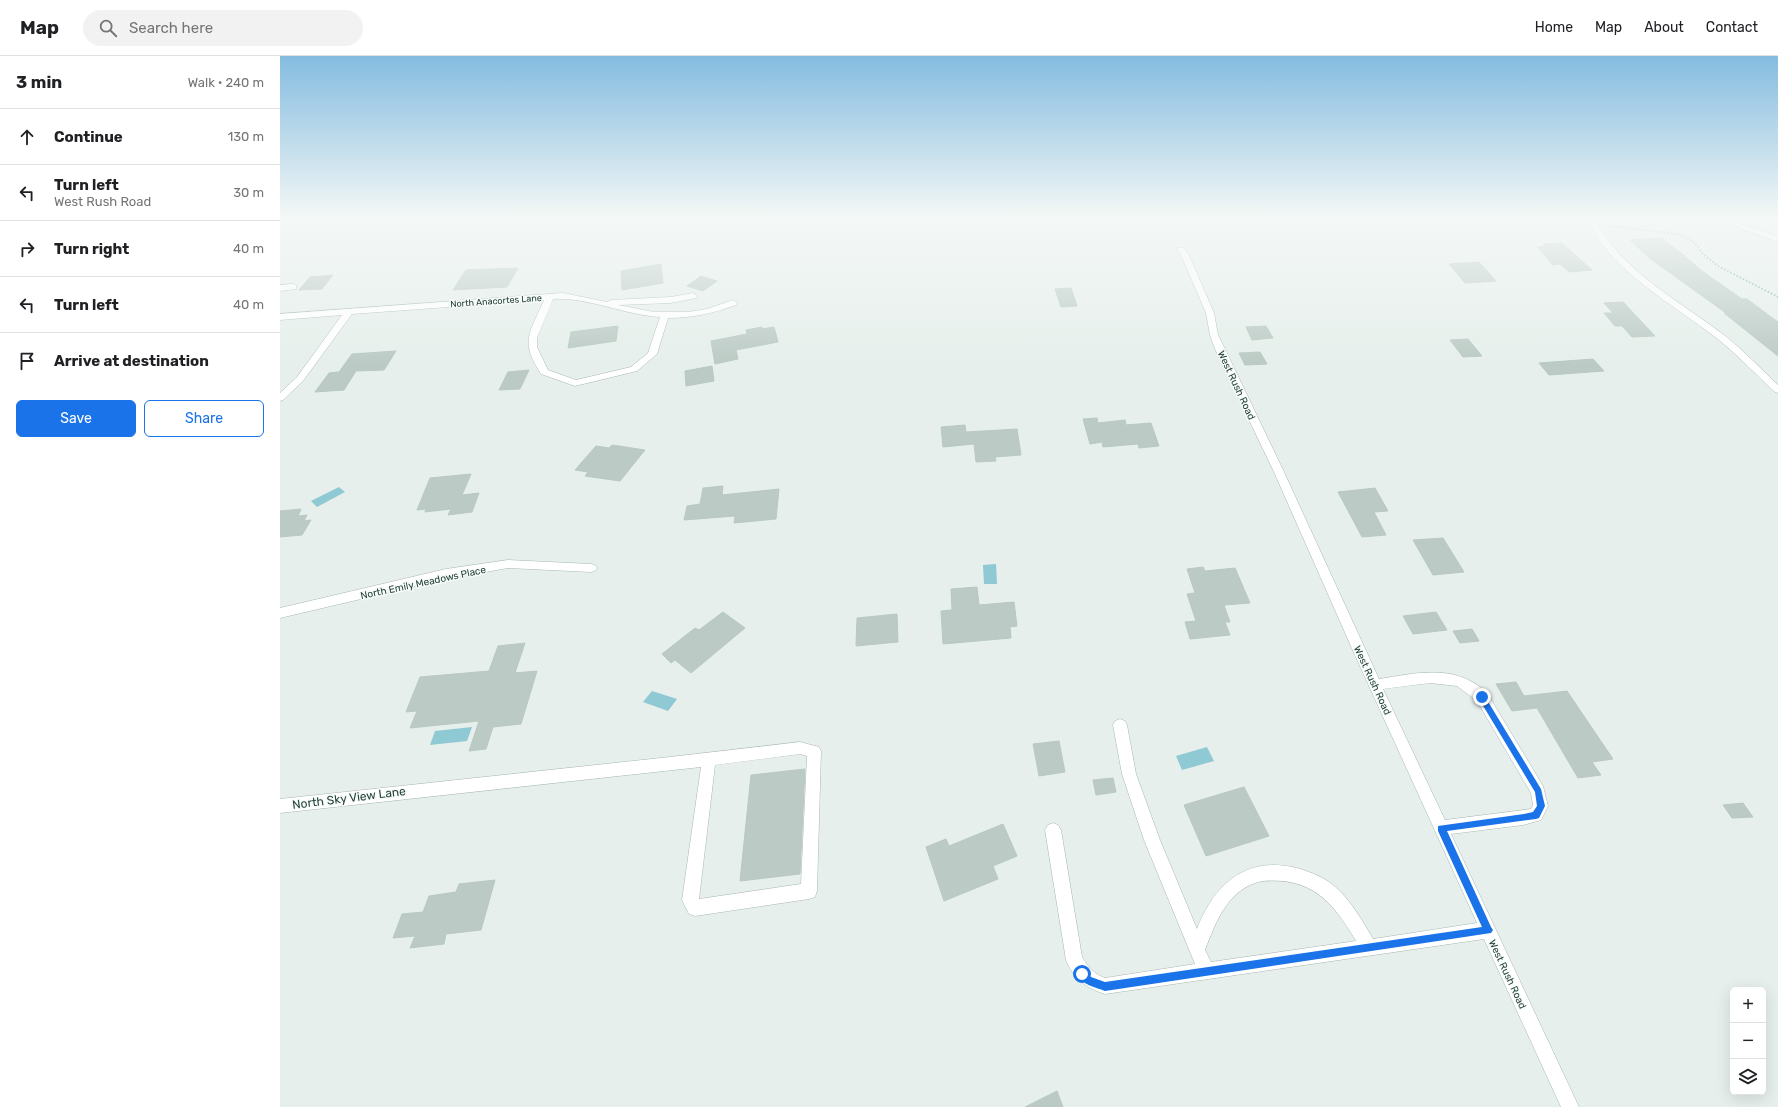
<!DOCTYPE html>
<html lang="en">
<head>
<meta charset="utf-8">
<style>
  :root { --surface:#fff; --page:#f2f2f2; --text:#202124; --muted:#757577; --line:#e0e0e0; --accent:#1a73e8 }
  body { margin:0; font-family:Rubik,sans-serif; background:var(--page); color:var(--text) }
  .controls { position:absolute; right:12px; bottom:12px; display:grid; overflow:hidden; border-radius:6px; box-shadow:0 4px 16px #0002 }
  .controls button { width:36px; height:36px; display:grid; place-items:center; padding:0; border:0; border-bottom:1px solid var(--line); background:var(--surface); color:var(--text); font:20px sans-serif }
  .stop { position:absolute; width:12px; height:12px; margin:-9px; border:3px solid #1a73e8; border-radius:50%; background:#fff }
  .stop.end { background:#1a73e8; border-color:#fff; box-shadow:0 1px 4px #0008 }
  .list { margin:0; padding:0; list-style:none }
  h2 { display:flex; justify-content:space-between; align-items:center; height:52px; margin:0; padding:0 16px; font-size:17px }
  h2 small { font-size:13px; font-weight:400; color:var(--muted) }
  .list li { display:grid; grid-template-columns:26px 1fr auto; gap:12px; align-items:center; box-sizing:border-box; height:56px; padding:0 16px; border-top:1px solid var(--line) }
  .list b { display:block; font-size:15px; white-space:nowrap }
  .list p { margin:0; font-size:13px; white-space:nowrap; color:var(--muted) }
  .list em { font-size:13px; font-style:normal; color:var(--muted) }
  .actions { display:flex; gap:8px; padding:12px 16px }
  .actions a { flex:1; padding:9px 0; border:1px solid var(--accent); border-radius:6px; text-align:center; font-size:14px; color:var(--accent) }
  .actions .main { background:var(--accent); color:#fff }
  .icon { flex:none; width:22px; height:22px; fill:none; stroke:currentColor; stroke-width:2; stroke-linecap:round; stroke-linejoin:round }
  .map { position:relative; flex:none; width:1498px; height:1051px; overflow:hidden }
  header { display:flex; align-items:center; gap:24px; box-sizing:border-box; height:56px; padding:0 20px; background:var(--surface); border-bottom:1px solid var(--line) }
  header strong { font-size:19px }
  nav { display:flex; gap:22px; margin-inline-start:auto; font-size:14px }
  .search { width:280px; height:36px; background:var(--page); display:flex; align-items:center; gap:10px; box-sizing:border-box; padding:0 14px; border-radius:22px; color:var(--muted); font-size:15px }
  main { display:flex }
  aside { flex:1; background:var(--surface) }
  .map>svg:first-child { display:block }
</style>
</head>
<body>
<header>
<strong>Map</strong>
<div class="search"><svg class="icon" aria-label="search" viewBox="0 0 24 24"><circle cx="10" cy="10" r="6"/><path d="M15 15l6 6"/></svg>Search here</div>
<nav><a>Home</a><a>Map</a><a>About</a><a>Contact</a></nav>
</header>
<main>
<aside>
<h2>3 min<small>Walk · 240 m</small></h2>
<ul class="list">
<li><svg class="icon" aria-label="ahead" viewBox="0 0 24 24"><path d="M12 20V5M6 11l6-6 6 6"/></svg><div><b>Continue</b></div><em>130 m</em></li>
<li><svg class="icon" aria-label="left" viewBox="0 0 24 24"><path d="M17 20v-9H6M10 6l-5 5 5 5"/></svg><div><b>Turn left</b><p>West Rush Road</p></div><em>30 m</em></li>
<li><svg class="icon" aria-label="right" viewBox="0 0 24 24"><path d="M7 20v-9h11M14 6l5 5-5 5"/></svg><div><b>Turn right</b></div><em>40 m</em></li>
<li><svg class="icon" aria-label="left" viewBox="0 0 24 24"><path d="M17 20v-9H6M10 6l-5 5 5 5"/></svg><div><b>Turn left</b></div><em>40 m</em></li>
<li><svg class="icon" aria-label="arrive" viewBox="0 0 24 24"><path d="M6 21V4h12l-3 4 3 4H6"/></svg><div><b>Arrive at destination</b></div></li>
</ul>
<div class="actions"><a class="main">Save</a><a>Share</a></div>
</aside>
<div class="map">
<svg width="1498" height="1051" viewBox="0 0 1498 1051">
  <rect width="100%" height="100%" fill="#e6efeb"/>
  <!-- water -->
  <path fill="#8ec9d4" d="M59 431 65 436 37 451 31 445Z
    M716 508 717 528H704L703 509Z
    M372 635 397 643 388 655 363 646Z
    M192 671 187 685 150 689 155 675Z
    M927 691 934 705 902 714 896 700Z"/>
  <!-- building -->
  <path fill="#bbcac4" stroke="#b8c9c2" d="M1381 182 1400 196 1422 215 1462 243H1467L1498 266V300L1444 257H1446L1368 201 1350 184Z
    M1282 187 1312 214 1289 216 1280 208 1273 209 1257 191 1265 190 1263 188Z
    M1199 206 1216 225 1185 227 1169 208Z
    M381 208 383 227 342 234 341 215Z
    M238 212 227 231 173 234 186 214Z
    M53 219 42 233 19 234 30 221Z
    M421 220 437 225 423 235 407 230Z
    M791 232 797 250 781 251 775 233Z
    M1343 246 1375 280 1352 281 1342 270H1335L1324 257H1333L1324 247Z
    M338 270 336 285 288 292 291 276Z
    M986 270 993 282 972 284 966 271Z
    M482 271V273L494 271 498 286 456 294 458 303 435 308 431 285 467 278 466 274Z
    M1188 283 1202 300 1183 301 1170 284Z
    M116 295 104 314 76 315 64 334 35 336 49 317 59 316 72 298Z
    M980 296 987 308 965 309 959 297Z
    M1313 303 1324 315 1269 319 1259 307Z
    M432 310 434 325 406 330 405 315Z
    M249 314 240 333 219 334 228 316Z
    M817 362 818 367 845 364 846 369 871 367 879 390 859 392 858 388 823 391 822 386 810 388 803 363Z
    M685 369 686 376 737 373 741 399 715 401 716 405 696 406 694 388 663 391 661 371Z
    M332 389 365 394 340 425 305 420 308 416 295 414 316 390 329 392Z
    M191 418 182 439 199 437 192 456 168 459 171 453 145 456 146 453 137 454 150 422Z
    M443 430 442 439 499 433 496 463 454 467 455 460 404 464 407 450 420 448 423 432Z
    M1095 432 1108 455 1094 456 1106 479 1082 481 1058 436Z
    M21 453 18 460 27 459 24 465 31 464 22 479 0 481V455Z
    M1163 482 1184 516 1153 519 1133 484Z
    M923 511 925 515 955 512 970 547 944 549 950 566H945L950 579 910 583 905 566 916 565 907 538 915 537 907 513Z
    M697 531 699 549 734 546 737 570 730 571 731 582 663 588 661 555 672 554 671 533Z
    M443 556 465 572 411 617 395 604 391 607 382 598 415 572 419 574Z
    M1156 556 1167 574 1133 578 1123 560Z
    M617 558 618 586 576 590 577 562Z
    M1192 573 1199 585 1180 587 1173 575Z
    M245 587 235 617 257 615 241 668 213 671 206 693 189 695 199 665 130 672 137 655 126 656 140 621 209 615 218 590Z
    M1236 626 1244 640 1287 635 1333 703 1312 706 1321 719 1298 722 1257 652 1232 655 1216 628Z
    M779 685 785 716 759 720 753 688Z
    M525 713 520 818 460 825 471 719Z
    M833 722 836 736 816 739 813 724Z
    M964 731 989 780 926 800 904 749Z
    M1463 747 1473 761 1452 762 1443 749Z
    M723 768 737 800 713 810 718 823 664 845 646 791 666 783 669 790Z
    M215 824 201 874 166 878 164 888 130 892 135 880 113 882 122 858 143 856 149 840 176 836 179 828Z
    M777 1035 783 1051H745Z"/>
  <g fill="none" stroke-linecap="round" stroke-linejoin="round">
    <!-- minor casing -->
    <g stroke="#a8b8b2" stroke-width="1">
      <path id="minor" d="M1307 162H1315C1338 213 1401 246 1444 279 1463 294 1480 312 1498 329V337L1495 336C1476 319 1459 300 1439 284 1395 249 1330 216 1307 162Z
        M1433 162H1444L1498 181V186Z
        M898 192H904L909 199 934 257 938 279 945 293 1004 416 1099 623C1137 617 1176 607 1207 637L1263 730 1268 750 1261 764 1243 769 1171 778 1299 1051H1281L1204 883 825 938C806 932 794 923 786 904L765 774 768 769 773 767 778 769 781 774 802 901C808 911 814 918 825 922L915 908 864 784 842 718 833 669 835 665 840 663 845 665 847 669 856 718 880 784 917 873C933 831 963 801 1012 811 1026 814 1042 820 1053 829 1070 843 1082 864 1093 883L1197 867 1074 597 994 416 935 293 930 279 926 257 901 199 897 194ZM1150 627 1177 630 1197 645 1251 737 1253 749 1251 753 1165 764 1103 633ZM983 825C1032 821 1053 846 1076 885L931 906 925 894C936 865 949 831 983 825Z
        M13 228 16 229V233L0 235V229Z
        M283 237 327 246 331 244 391 241 413 237 417 240 416 242 391 247 338 249 374 256H408L427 253 453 244 457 247 456 249C433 257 413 262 388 262L377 298 357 315 295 330 261 318C239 284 250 277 264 244L72 258 23 325 3 344 0 345V337L17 321 62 259 0 264V258ZM273 243C308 241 344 259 380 261L368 297 351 311 296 324 268 314 257 291V282Z
        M228 504 311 508 315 509 317 512 315 515 311 516 228 512 166 523 0 562V552L166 513Z
        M520 686 539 691 541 695 537 835 535 841 529 843 415 860 409 858 402 844 421 711 0 757V743L390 701ZM520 698 527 700 521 828 419 843 435 709Z"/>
    </g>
    <!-- path -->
    <path stroke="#86b3a5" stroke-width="2" stroke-dasharray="1.5 2" stroke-linecap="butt" d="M1328 170 1398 178 1413 185 1423 198 1438 210 1498 241"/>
    <!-- minor -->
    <use href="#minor" fill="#fff" fill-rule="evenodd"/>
  </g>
  <!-- sky -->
  <linearGradient id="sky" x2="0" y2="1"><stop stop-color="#84bce0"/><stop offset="0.52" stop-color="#f4f8f6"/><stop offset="1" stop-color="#f4f8f6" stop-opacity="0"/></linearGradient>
  <rect width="1498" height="309" fill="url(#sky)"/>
  <!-- route -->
  <path fill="#1a73e8" d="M1202 638 1204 639 1261 733 1265 750 1259 762 1256 763 1167 775 1211 871 1213 874 1211 877 825 935C815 931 802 929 797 918L799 914 802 913 811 921 825 926 1202 871 1158 775V770L1244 758 1253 756 1257 750 1255 736 1199 643 1198 641Z"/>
  <g text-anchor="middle" stroke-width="3" stroke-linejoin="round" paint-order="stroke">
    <!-- far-street labels -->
    <g font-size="9" fill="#24423a" stroke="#f7fbf9">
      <text transform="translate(216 245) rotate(-4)" y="3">North Anacortes Lane</text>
    </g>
    <!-- street labels -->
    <g font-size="10" fill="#24423a" stroke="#f7fbf9">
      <text transform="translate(957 329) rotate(65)" y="4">West Rush Road</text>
      <text transform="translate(143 526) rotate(-12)" y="4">North Emily Meadows Place</text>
      <text transform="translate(1093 624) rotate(65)" y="4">West Rush Road</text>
      <text transform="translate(1228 918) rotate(65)" y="4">West Rush Road</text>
    </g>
    <!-- near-street labels -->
    <g font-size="12" fill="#24423a" stroke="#f7fbf9">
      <text transform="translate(69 742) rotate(-7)" y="4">North Sky View Lane</text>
    </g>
  </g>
</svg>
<div class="controls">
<button>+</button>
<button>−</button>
<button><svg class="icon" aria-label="layers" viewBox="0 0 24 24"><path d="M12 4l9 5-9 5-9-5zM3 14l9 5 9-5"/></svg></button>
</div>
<div class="stop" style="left:802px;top:918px"></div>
<div class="stop end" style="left:1202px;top:641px"></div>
</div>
</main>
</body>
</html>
